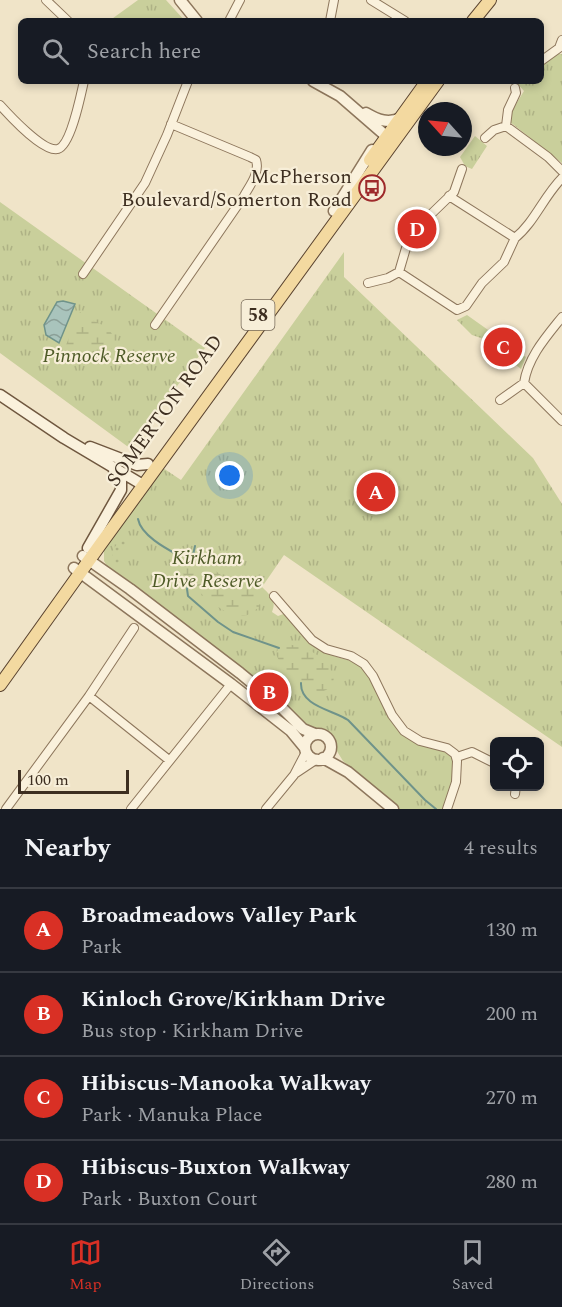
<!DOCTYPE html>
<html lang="en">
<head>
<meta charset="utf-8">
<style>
  :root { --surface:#171b24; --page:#242831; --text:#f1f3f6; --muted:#9ea1a6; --line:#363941; --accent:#d93025 }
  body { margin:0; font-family:Spectral,serif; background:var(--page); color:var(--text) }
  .controls { position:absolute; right:18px; bottom:18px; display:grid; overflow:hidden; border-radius:9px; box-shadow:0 3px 9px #0003 }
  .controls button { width:54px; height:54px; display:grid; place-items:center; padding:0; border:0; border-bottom:2px solid var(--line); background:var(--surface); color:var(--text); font:30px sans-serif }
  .compass { position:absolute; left:418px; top:102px; width:54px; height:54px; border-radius:50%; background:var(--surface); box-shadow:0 3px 9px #0003; rotate:297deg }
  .scale { position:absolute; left:18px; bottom:15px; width:111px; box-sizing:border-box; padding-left:6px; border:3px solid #3d2e20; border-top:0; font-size:16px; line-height:21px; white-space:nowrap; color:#3d2e20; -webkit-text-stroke:4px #f7eed8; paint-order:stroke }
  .you { position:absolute; left:230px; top:476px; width:21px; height:21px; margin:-15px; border:4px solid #fff; border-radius:50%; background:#1a73e8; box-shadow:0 0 0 9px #1a73e833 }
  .badge { display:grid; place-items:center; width:39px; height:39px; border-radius:50%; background:var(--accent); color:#fff; font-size:20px; font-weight:700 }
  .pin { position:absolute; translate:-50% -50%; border:3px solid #fff; box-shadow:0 2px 6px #0006 }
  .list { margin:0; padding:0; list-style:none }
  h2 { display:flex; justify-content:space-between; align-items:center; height:78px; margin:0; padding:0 24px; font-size:26px }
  h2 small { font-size:20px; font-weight:400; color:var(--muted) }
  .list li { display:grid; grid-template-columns:39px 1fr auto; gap:18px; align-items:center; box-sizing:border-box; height:84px; padding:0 24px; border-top:2px solid var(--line) }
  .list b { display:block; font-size:22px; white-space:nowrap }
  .list p { margin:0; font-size:20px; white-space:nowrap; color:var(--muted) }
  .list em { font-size:20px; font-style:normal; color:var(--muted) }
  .icon { flex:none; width:33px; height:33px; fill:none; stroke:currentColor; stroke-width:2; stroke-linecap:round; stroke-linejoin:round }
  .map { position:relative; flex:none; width:562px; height:809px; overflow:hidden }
  .search { position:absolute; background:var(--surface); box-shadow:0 3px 9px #0003; left:18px; right:18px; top:18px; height:66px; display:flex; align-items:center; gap:15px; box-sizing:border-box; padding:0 21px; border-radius:9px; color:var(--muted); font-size:22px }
  .sheet { height:414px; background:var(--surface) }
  nav { display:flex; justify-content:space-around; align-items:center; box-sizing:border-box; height:84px; border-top:2px solid var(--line); background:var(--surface); font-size:16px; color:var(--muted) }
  nav a { display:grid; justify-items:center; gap:3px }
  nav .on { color:var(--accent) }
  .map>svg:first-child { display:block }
</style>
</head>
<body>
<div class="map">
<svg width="562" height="809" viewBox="0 0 562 809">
  <defs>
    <pattern id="grass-tufts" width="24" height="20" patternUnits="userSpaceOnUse" patternTransform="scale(1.5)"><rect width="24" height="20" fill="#c9cf9b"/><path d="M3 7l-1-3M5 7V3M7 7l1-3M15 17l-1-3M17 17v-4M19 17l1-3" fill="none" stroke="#aeb285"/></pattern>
    <pattern id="wetland-marsh" width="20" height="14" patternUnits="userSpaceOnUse" patternTransform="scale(1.5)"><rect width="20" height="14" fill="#c9cf9b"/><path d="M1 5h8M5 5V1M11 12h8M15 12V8" fill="none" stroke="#aeb285"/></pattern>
    <pattern id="garden-dots" width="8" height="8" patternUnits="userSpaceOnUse" patternTransform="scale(1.5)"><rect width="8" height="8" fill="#c9cf9b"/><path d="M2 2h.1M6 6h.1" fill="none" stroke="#aeb285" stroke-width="1.8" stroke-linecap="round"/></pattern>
    <pattern id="water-waves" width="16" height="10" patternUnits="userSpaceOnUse" patternTransform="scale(1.5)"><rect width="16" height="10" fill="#a9c4bc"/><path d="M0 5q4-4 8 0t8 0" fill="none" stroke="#8ba098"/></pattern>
  </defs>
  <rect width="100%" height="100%" fill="#f0e4c8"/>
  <!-- grass -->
  <path fill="url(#grass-tufts)" d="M138 0H166L185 21H109Z
    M558 54H562V163L510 122 511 112 524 91 516 82 517 81H541C541 66 544 59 558 54Z
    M475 136 487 146 472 169 465 166 460 157Z
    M0 202 205 348 131 449 0 353Z
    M420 216 429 222 422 234 411 245 401 243Z
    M344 252V277L533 458 562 504V747L284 555 262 587C270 595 277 600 272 612L278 616 286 613C297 624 307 640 320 649 331 658 348 658 361 665L416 743 451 754C459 768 449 795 443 809H399L343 761 327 735 311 730 242 668 107 566 104 561V550L163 468 181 480Z
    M467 315 526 357 521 369 481 338 472 335 457 320Z"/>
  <!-- wetland -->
  <path fill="url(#wetland-marsh)" d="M80 312C95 325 116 324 114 346L109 351 66 345Z
    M184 554C194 556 203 558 211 565 214 568 217 573 221 575 238 587 258 580 259 607 254 611 249 616 242 616 220 616 185 581 176 563L178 555Z
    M287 644C308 647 326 656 334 677 333 687 327 691 317 693 299 684 282 673 276 653L280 646Z"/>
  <!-- garden -->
  <path fill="url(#garden-dots)" d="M123 537 129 541 126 546H122C117 553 123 561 120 570L111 563 114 548Z"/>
  <!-- water -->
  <path fill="url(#water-waves)" stroke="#6f938a" stroke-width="1.5" d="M63 301 75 304 59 343 46 335 44 325 57 302Z"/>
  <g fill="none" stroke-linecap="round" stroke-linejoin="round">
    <!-- stream -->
    <path stroke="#6f938a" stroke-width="2" d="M138 519C141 535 165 548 178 555
      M193 555 195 546
      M190 582 187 589 188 596 218 622 233 632 279 648
      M301 683C300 706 333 710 348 720L425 800 436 809"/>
    <!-- minor casing -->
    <g stroke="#8d765c" stroke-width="10">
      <path id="minor" d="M46 0 68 21
        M371 0 405 21
        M229 21 240 0
        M330 21 334 0
        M541 61 559 48 562 40
        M0 105C9 115 44 153 58 149 71 145 81 94 84 81
        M506 126 548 157 562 171
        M485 138 494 130 506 126 508 110 516 93 515 88
        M449 196 515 238C534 223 544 196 562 178
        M427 218 454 192 462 169
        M399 272 457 310 466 306 482 283 504 262 515 238
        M83 274 145 183 167 135 188 81
        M368 283 388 278 399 272 406 248
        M155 325 244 196C250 185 260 173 256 160L250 157 171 124
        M524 383 562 421
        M500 400 524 383C528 357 546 337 562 317
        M274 596 312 640 326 649 351 656 364 664 373 676 392 715 404 731 420 741 447 748 455 754 457 761 456 782 447 809
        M89 696 169 760
        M457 757 472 752 494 763
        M296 773 317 759
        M515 794 516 786
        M6 809 89 696 134 628
        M131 809 231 684
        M266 809 294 775 306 752"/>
    </g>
    <!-- tertiary casing -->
    <g stroke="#8d765c" stroke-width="13">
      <path id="tertiary" d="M180 0 197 21
        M313 81 340 96 393 142
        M366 113C378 120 388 124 401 118
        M334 211 372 150
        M83 556 130 589 240 673 281 707 303 729 315 734
        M74 568 231 684 291 731 305 748
        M305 747a13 13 0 1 1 26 0a13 13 0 1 1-26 0Z
        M323 758 348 772 393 809"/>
    </g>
    <!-- secondary casing -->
    <g stroke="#6f573f" stroke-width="13">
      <path id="secondary" d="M0 395 64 438 143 485
        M90 447 137 465 148 464
        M88 548 121 490V480L114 470"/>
    </g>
    <!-- primary casing -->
    <g stroke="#5b4430" stroke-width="14">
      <path id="primary" d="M473 21 490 0
        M370 160 427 81
        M0 685 100 545 438 81"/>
    </g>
    <!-- minor -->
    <use href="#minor" stroke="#faf1dc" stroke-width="8"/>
    <!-- tertiary -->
    <use href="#tertiary" stroke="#faf1dc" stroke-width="10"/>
    <!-- secondary -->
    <use href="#secondary" stroke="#faf1dc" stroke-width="10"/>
    <!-- primary -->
    <use href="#primary" stroke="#f3d9a0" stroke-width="12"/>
  </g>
  <!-- icons -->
  <defs>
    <g id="bus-ring" transform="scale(1.35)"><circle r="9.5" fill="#f7eed8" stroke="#9e2a2b" stroke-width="1.5"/><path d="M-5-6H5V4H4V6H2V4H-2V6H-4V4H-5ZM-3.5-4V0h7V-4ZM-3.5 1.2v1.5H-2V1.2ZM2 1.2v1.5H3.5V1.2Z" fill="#9e2a2b"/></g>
  </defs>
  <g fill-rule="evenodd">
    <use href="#bus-ring" x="372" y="188"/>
  </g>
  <g text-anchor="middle" stroke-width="4.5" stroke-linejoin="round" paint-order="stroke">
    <!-- shield labels -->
    <rect fill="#f7eed8" stroke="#756857" stroke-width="1.5" x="241.5" y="300" width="33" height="30" rx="4.5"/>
    <g font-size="18" font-weight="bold" fill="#3d2e20">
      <text x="258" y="321">58</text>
    </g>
    <!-- poi labels -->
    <g font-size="20" fill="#3d2e20" stroke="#f7eed8" text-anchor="end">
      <text x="352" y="183">McPherson<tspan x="352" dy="23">Boulevard/Somerton Road</tspan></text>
    </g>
    <!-- park labels -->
    <g font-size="20" font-style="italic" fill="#4d5a26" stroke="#f7eed8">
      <text x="109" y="362">Pinnock Reserve</text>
      <text x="207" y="564">Kirkham<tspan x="207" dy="23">Drive Reserve</tspan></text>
    </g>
    <!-- street labels -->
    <g font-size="20" fill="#3d2e20" stroke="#f7eed8">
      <text transform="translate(164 410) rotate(-54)" y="7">SOMERTON ROAD</text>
    </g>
  </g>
</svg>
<div class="controls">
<button><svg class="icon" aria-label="locate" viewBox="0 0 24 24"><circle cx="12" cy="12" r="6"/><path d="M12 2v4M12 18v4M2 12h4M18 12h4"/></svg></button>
</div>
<svg class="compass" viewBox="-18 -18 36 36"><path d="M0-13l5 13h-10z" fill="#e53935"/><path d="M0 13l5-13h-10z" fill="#9ea1a6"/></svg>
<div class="scale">100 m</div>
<div class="you"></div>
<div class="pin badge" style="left:376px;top:492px">A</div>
<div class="pin badge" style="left:269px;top:692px">B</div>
<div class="pin badge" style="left:503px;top:347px">C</div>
<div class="pin badge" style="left:417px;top:229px">D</div>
<div class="search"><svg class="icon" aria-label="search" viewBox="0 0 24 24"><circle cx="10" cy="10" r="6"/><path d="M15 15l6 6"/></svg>Search here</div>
</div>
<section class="sheet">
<h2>Nearby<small>4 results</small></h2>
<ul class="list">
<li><span class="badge">A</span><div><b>Broadmeadows Valley Park</b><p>Park</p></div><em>130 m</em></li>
<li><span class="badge">B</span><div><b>Kinloch Grove/Kirkham Drive</b><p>Bus stop · Kirkham Drive</p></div><em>200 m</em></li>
<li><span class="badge">C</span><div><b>Hibiscus-Manooka Walkway</b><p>Park · Manuka Place</p></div><em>270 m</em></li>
<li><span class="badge">D</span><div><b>Hibiscus-Buxton Walkway</b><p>Park · Buxton Court</p></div><em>280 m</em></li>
</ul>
</section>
<nav>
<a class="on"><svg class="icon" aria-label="map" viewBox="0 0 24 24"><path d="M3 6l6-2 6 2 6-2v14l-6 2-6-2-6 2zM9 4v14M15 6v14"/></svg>Map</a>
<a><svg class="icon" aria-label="directions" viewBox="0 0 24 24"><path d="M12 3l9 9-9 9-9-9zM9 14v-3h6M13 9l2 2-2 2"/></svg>Directions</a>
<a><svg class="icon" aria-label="saved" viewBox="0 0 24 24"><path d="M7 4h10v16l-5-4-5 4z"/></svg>Saved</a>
</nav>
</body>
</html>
